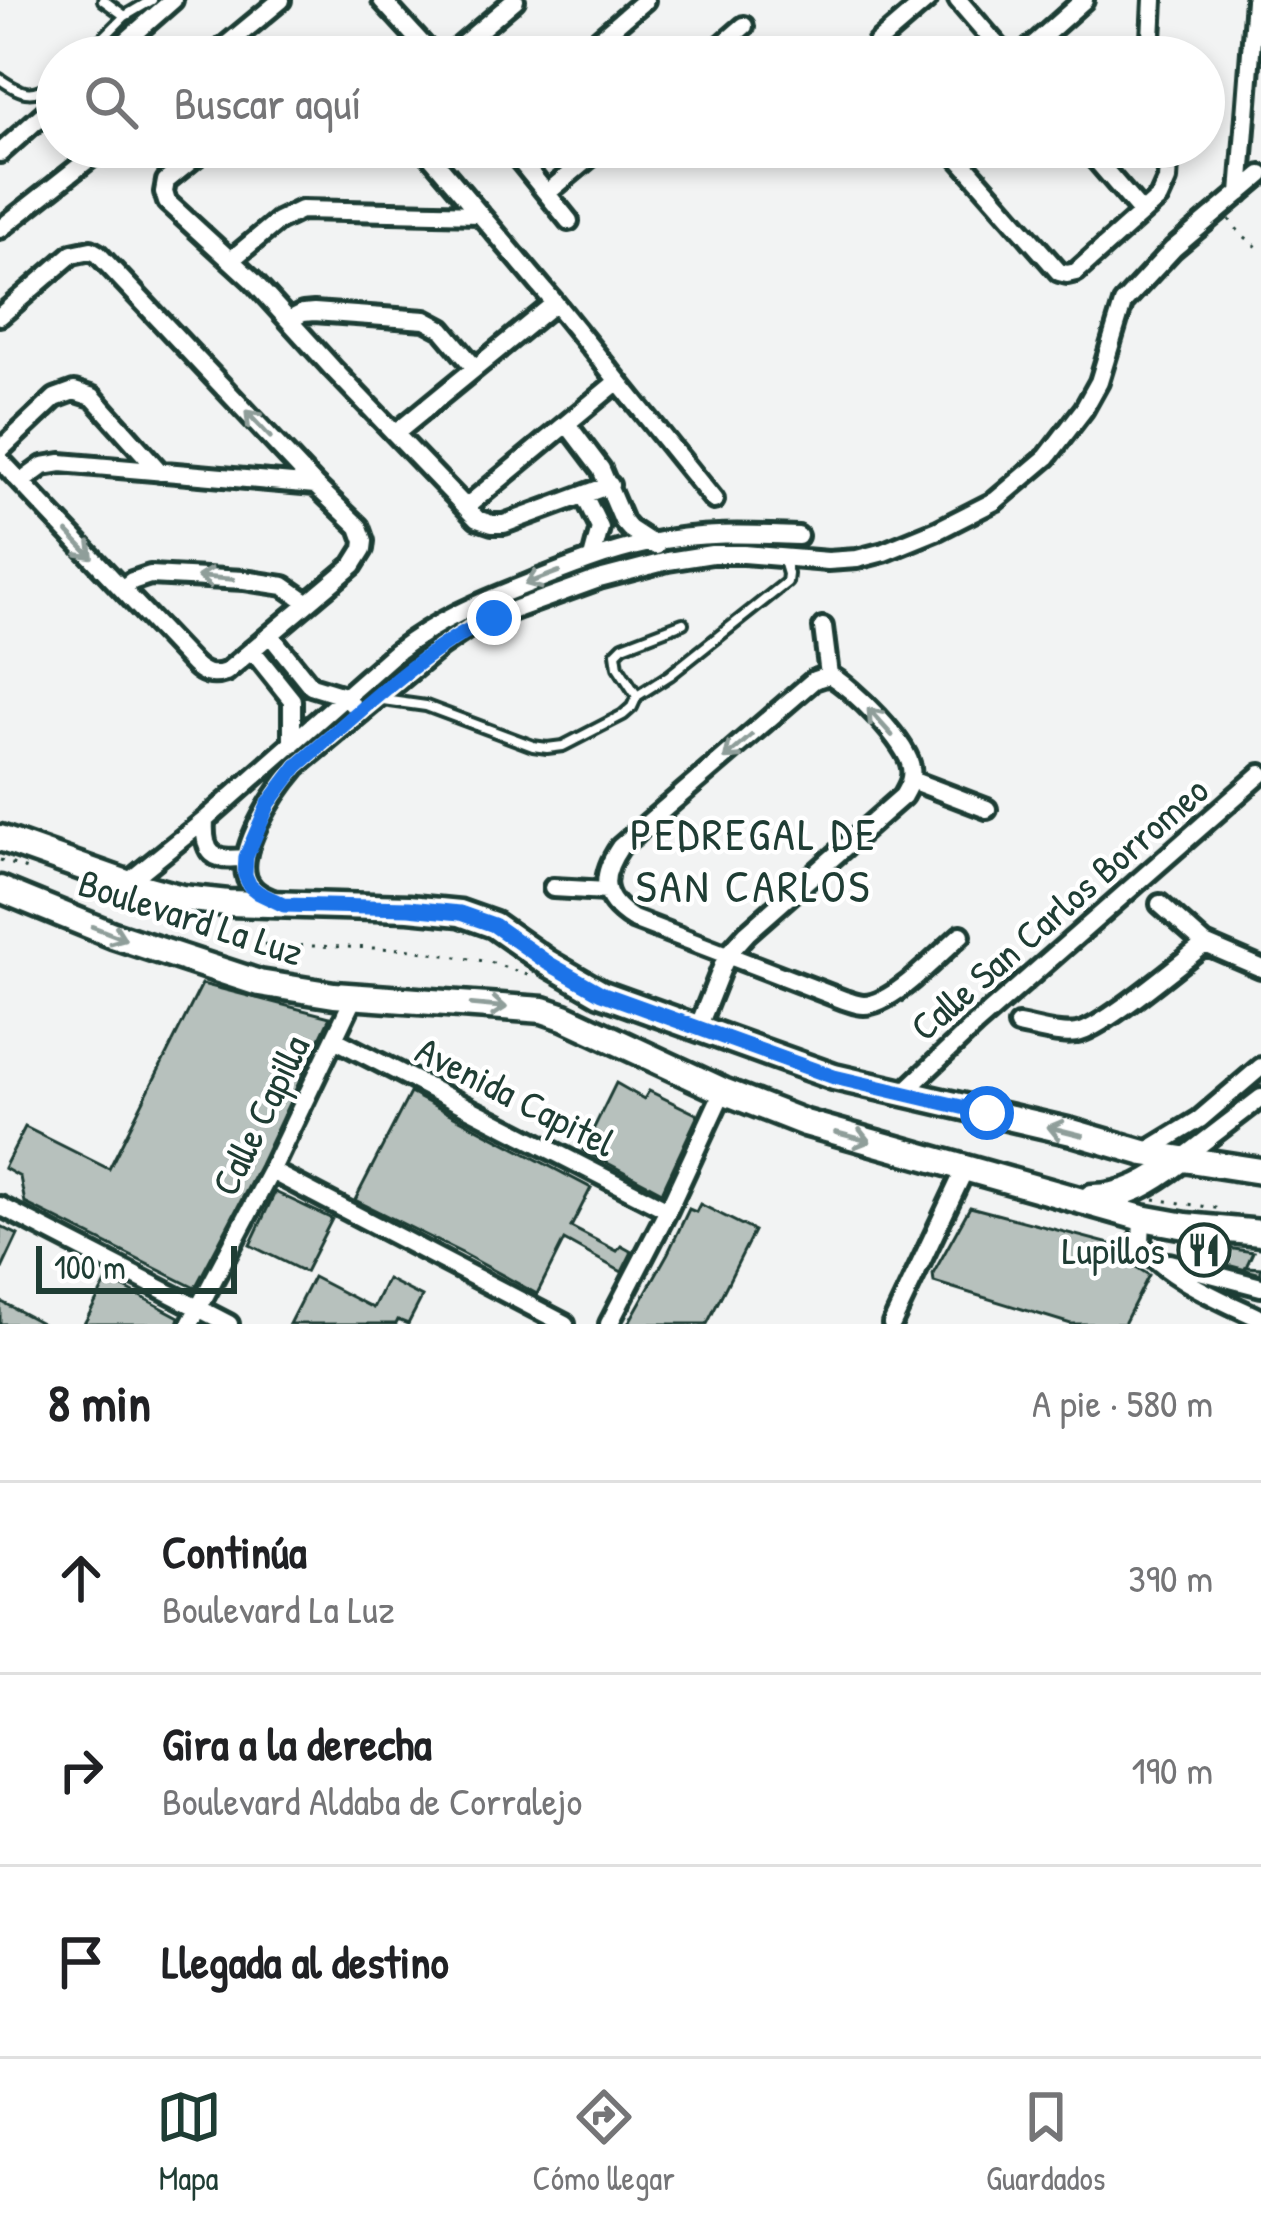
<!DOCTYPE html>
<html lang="es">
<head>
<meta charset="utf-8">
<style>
  :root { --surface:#fff; --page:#f6f6f6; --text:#202124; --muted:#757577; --line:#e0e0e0; --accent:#1f3d34 }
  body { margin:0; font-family:"Patrick Hand",sans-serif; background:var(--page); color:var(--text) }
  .scale { position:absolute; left:36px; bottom:30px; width:201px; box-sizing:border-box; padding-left:12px; border:6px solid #1f3d34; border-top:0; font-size:33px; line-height:42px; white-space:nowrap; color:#1f3d34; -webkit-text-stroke:9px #fff; paint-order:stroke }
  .stop { position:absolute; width:36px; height:36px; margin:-27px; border:9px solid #1a73e8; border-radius:50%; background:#fff }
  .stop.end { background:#1a73e8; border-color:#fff; box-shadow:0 3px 12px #0008 }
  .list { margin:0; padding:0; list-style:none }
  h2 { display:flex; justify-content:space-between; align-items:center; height:156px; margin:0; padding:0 48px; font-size:51px }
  h2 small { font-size:39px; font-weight:400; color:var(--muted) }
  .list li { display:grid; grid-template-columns:78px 1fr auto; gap:36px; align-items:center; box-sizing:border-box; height:192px; padding:0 48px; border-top:3px solid var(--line) }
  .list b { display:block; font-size:45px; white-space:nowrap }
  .list p { margin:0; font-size:39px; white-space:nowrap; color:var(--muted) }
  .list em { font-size:39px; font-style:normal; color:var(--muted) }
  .icon { flex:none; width:66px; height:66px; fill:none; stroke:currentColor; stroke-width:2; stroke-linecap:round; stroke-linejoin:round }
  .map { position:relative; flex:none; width:1261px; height:1324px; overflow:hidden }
  .search { position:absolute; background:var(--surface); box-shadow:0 6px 18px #0003; left:36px; right:36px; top:36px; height:132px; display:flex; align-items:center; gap:30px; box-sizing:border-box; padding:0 42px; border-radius:66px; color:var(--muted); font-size:45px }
  .sheet { height:732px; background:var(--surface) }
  nav { display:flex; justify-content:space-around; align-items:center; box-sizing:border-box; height:168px; border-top:3px solid var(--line); background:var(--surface); font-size:33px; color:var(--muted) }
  nav a { display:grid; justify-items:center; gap:6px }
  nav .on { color:var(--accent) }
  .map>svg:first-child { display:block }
</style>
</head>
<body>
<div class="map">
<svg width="1261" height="1324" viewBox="0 0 1261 1324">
  <rect width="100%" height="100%" fill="#f2f3f3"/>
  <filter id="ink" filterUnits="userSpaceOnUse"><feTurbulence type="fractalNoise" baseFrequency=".00833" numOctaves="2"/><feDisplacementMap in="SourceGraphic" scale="24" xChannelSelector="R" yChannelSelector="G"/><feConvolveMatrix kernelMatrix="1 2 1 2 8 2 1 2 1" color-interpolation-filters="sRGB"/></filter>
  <g filter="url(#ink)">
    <!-- building -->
    <path fill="#b7c1bd" stroke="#1f3d34" stroke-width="3" d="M202 984 330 1017 260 1165 195 1288 25 1203 20 1177 4 1168 25 1127 109 1169Z
      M616 1083 644 1099 649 1091 698 1115 662 1192 583 1150Z
      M410 1093 591 1188 571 1227 617 1251 621 1246 632 1252 622 1272 564 1240 537 1294 464 1254 355 1200Z
      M275 1192 332 1219 305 1272 250 1245Z
      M700 1204 754 1231 707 1324H628L668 1253 689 1209 696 1212Z
      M970 1207 1129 1249 1125 1260 1149 1275 1124 1324H1071L934 1282 933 1274Z
      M0 1226 18 1235 0 1273Z
      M1196 1243 1253 1252 1246 1267 1261 1268V1274L1194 1256Z
      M313 1277 373 1308 387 1279 422 1297 408 1324 398 1320 396 1324H289Z
      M108 1279 179 1317 177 1324H84Z
      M0 1301 43 1324H0Z"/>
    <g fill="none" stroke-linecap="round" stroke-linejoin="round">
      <!-- service casing -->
      <g stroke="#1f3d34" stroke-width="16">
        <path id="service" d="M103 0 125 16
          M84 57 125 16 152 0
          M0 79C25 96 32 97 57 81
          M637 696 618 667 616 653 623 646 683 623
          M383 700 426 706 533 746 547 748 563 746 623 715 632 707 637 696 670 675 787 582 788 574 783 557"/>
      </g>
      <!-- minor casing -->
      <g stroke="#1f3d34" stroke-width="26">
        <path id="minor" d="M382 0 434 57
          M958 0 1007 57
          M1153 0 1151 39 1165 57
          M108 57 173 0
          M212 57 281 0
          M319 57 330 54 342 57
          M448 57 515 0
          M578 57 645 0
          M708 57 744 26
          M875 57 877 43 927 0
          M1020 57 1084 0
          M208 147 166 181 164 192 167 202 252 280 333 369 477 519 492 524H504L610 485
          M423 147 555 303 714 500
          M509 147 569 221
          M949 147 1059 272 1067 274 1076 272 1159 198 1167 180 1169 147
          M1085 147 1142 213
          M0 153 57 102
          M547 193 602 147
          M1240 193 1255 0
          M0 229 104 147
          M231 260 278 221 301 210 480 214
          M0 316 72 254 91 250 98 254 315 485 359 527 364 541 363 549 353 565 226 672C212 677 203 674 193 664L0 460
          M289 320 303 313 314 312 425 320 442 329 475 368
          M567 424 601 469 623 521 630 529 656 546
          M396 433 555 303
          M0 450 55 398 74 391 93 397 160 472
          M21 482 43 466 61 463 315 485
          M584 495 600 528 592 558
          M466 507 618 381
          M122 589 132 581 150 575 244 580 284 586 307 602
          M823 627 829 675
          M270 635 311 686 347 697 351 703
          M252 650 292 700V744
          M829 675 814 680 620 847C599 878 601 899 633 919L844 1000C851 1002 857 1005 864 1005 893 1005 939 954 961 935
          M911 780 987 809
          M205 820C203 854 213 863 246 857
          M127 883 205 820 396 652C438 620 478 603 527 584 567 568 607 552 650 543 698 532 749 534 798 536
          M553 888 607 891
          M277 902C269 898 258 895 252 887 227 859 278 788 297 766L440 647 468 628 519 608 599 579 668 561 712 554H744L828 561 857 559 884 552 938 530 995 501 1047 457 1084 409 1099 382 1123 303 1173 249 1261 175
          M1160 904 1205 944
          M1018 1025C1036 1028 1059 1036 1077 1033 1101 1030 1181 962 1205 944L1261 968
          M698 1028 727 955 747 933 903 796C908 787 913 779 911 768 909 744 851 686 829 675
          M334 1039 668 1210
          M902 1094 975 1025 1261 774
          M1144 1153 1200 1119 1261 1067
          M1180 1160 1261 1098
          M271 1171 565 1324
          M0 1206 229 1324
          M1142 1218 1141 1243C1164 1277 1224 1301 1261 1319
          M1169 1263 1261 1287
          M190 1324 271 1171 354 997
          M609 1324 668 1210 723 1091
          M892 1324 965 1169"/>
      </g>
      <!-- secondary casing -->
      <g stroke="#1f3d34" stroke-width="33">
        <path id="secondary" d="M0 838 127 883 182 898 228 903 409 908 460 913 494 925 548 963 600 993 834 1077 1072 1132 1144 1153 1261 1171
          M0 889 113 935 259 983 334 995 543 1010 564 1017 723 1091 805 1123 1142 1218 1186 1226 1261 1233
          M1092 1197C1127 1197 1152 1181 1180 1160"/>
      </g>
      <!-- path -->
      <path stroke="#1f3d34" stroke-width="3" stroke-dasharray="3 9" stroke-linecap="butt" d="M1229 219 1240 233 1261 250
        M0 860 27 869
        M161 913 254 944 405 949 490 962 533 977
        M1154 1199 1221 1209"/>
      <!-- service -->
      <use href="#service" stroke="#fff" stroke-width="8"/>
      <!-- minor -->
      <use href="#minor" stroke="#fff" stroke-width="16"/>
      <!-- secondary -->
      <use href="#secondary" stroke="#fff" stroke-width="24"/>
    </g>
    <!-- one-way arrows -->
    <defs><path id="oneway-shaft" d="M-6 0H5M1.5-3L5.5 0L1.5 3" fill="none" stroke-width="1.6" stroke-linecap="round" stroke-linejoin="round" transform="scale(3)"/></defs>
    <g stroke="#8f9e9a">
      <use href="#oneway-shaft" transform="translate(258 424) rotate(-133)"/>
      <use href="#oneway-shaft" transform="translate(80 545) rotate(46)"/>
      <use href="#oneway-shaft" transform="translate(215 578) rotate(-176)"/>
      <use href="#oneway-shaft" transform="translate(542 578) rotate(159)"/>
      <use href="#oneway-shaft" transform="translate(880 722) rotate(-132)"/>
      <use href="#oneway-shaft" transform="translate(738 747) rotate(139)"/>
      <use href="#oneway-shaft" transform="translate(109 933) rotate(21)"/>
      <use href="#oneway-shaft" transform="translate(489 1006) rotate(5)"/>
      <use href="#oneway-shaft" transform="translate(1065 1131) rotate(-166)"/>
      <use href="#oneway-shaft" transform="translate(853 1137) rotate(15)"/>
    </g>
  </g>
  <g fill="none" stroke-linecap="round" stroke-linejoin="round" filter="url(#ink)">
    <!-- route -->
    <path stroke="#1a73e8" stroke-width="15" d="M494 618C425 646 354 717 297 766L269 803 246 857 245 875 250 886 259 893 284 905 409 908 460 913 494 925 548 963 601 993 834 1077 987 1113"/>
  </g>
  <!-- icons -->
  <defs>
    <g id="restaurant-ring" transform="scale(2.7)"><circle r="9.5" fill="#fff" stroke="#1f3d34" stroke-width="1.5"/><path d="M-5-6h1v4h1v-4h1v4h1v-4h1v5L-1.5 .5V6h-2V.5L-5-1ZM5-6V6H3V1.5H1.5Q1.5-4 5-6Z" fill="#1f3d34"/></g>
  </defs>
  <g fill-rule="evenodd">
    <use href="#restaurant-ring" x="1204" y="1250"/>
  </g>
  <g text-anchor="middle" stroke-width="9" stroke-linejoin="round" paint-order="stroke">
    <!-- street labels -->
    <g font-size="39" fill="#1f3d34" stroke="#fff">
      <text transform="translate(1059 908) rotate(-41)" y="14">Calle San Carlos Borromeo</text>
      <text transform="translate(191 917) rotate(18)" y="14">Boulevard La Luz</text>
      <text transform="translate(516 1096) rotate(27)" y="14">Avenida Capitel</text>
      <text transform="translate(260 1115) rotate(-64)" y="14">Calle Capilla</text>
    </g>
    <!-- poi labels -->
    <g font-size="39" fill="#1f3d34" stroke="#fff" text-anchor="end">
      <text x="1165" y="1264">Lupillos</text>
    </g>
    <!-- quarter labels -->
    <g font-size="45" letter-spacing="3" fill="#1f3d34" stroke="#fff">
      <text x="754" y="850">PEDREGAL DE<tspan x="754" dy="52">SAN CARLOS</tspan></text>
    </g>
  </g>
</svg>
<div class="scale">100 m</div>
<div class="stop" style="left:987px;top:1113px"></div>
<div class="stop end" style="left:494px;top:618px"></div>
<div class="search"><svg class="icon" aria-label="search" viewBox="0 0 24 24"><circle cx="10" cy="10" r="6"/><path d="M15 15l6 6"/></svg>Buscar aquí</div>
</div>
<section class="sheet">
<h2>8 min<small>A pie · 580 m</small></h2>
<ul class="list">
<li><svg class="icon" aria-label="ahead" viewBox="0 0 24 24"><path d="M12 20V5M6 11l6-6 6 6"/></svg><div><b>Continúa</b><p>Boulevard La Luz</p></div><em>390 m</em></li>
<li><svg class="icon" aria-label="right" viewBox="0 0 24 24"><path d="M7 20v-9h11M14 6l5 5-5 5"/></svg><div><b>Gira a la derecha</b><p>Boulevard Aldaba de Corralejo</p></div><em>190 m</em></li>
<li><svg class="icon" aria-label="arrive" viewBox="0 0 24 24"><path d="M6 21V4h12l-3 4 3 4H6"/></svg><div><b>Llegada al destino</b></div></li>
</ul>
</section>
<nav>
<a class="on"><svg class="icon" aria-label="map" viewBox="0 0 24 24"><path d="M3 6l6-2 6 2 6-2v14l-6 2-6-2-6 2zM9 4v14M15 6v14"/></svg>Mapa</a>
<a><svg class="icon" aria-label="directions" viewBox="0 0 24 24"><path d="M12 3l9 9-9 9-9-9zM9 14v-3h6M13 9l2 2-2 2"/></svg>Cómo llegar</a>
<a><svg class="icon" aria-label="saved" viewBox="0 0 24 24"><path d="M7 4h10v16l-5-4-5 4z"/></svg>Guardados</a>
</nav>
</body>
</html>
